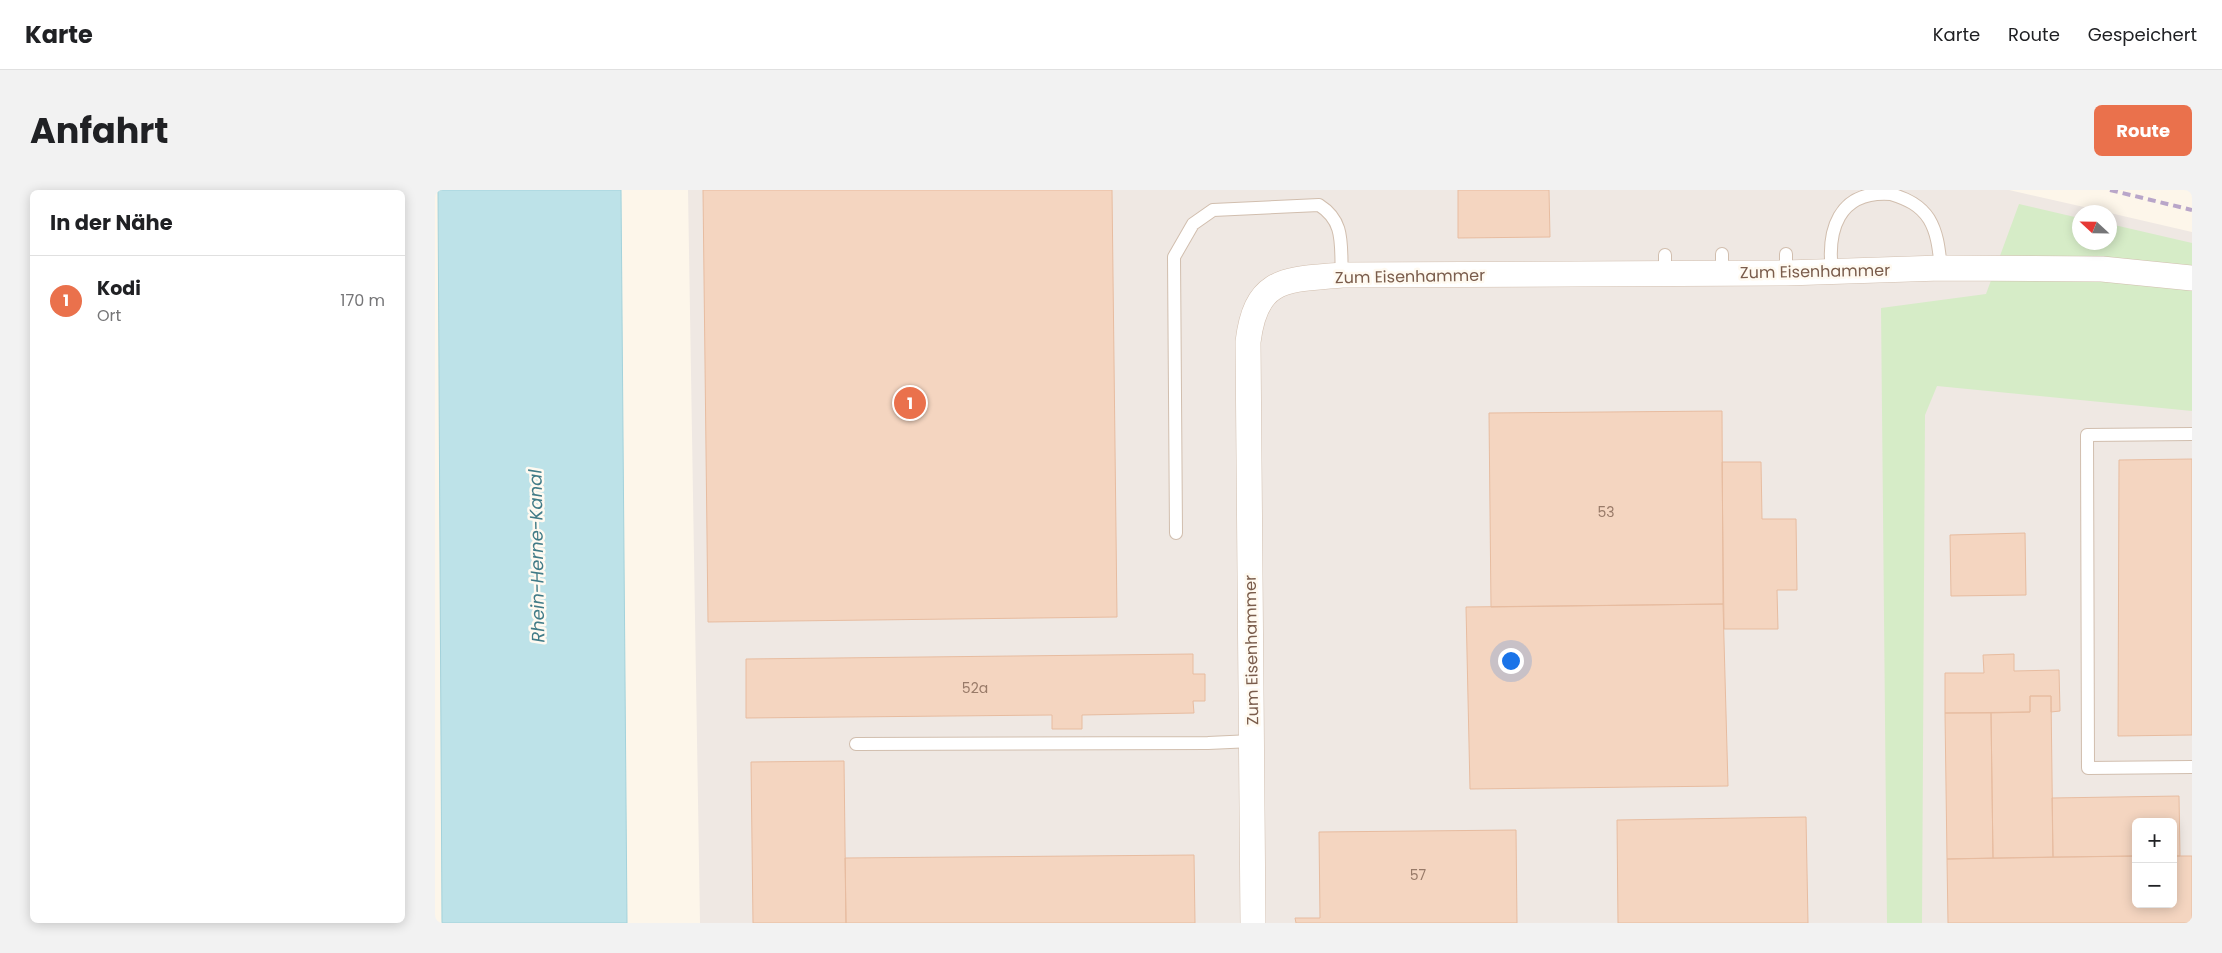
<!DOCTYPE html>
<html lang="de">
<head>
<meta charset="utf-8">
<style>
  :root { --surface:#fff; --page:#f2f2f2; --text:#202124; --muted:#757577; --line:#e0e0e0; --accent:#ea714c }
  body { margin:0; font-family:Poppins,sans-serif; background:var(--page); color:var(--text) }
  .controls { position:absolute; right:15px; bottom:15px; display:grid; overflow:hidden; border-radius:8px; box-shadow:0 2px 12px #0003 }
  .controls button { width:45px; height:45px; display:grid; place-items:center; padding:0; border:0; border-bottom:1px solid var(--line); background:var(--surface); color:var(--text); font:25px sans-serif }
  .compass { position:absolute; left:1637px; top:15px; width:45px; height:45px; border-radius:50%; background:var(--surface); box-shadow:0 2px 12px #0003; rotate:292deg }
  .you { position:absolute; left:1075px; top:470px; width:18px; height:18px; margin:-12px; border:4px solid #fff; border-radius:50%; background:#1a73e8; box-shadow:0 0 0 8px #1a73e833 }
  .badge { display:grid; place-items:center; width:32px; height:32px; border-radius:50%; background:var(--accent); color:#fff; font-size:16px; font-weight:700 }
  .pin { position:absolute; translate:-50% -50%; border:2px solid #fff; box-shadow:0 1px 5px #0006 }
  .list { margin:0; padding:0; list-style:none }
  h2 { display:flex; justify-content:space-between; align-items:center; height:65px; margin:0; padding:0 20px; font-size:21px }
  h2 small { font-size:16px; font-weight:400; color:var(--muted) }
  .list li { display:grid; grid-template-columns:32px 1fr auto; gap:15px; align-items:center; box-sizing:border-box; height:90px; padding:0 20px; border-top:1px solid var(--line) }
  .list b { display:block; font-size:19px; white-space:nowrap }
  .list p { margin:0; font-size:16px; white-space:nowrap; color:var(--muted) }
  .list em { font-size:16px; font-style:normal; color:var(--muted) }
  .map { position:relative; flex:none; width:1757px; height:733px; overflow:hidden; border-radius:8px }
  header { display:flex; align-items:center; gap:30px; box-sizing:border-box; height:70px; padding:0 25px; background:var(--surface); border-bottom:1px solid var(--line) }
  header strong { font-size:24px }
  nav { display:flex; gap:28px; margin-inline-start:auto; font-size:18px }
  .intro { display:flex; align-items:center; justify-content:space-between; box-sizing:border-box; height:120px; padding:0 30px }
  h1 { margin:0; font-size:35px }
  .button { padding:12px 22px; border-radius:8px; background:var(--accent); color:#fff; font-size:18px; font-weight:700 }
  main { display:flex; gap:30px; padding:0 30px }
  aside { flex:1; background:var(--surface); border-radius:8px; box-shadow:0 2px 12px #0003 }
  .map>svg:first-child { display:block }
</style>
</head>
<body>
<header>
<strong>Karte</strong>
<nav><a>Karte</a><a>Route</a><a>Gespeichert</a></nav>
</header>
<div class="intro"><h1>Anfahrt</h1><a class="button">Route</a></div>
<main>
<aside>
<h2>In der Nähe<small></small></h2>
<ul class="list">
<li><span class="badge">1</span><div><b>Kodi</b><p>Ort</p></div><em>170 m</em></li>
</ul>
</aside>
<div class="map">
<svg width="1757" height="733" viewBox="0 0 1757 733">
  <rect width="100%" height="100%" fill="#fdf6ea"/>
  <!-- industrial -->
  <path fill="#efe8e3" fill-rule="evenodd" d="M253 0H1574L1671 22H1644V52H1674L1675 23 1757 42V733H265ZM1701 632H1738V714H1701Z"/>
  <!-- green -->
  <path fill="#d6ecc7" d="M1584 14 1644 28V52H1674L1675 34 1757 53V221L1502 196 1490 225 1487 733H1452L1446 118 1551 104Z"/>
  <!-- water -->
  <path fill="#bde2e8" stroke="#a3d2db" d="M3 0H186L192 733H7Z"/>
  <!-- building -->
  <path fill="#f4d5c0" stroke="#e7bca0" d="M268 0H677L682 427 273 432Z
    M1023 0H1114L1115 47 1023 48Z
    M1287 221 1288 414 1056 417 1054 223Z
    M1757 269V545L1683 546 1684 270Z
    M1287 272H1326L1327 329H1361L1362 400H1342L1343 439H1289Z
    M1590 343 1591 405 1516 406 1515 345Z
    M1288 414 1293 596 1035 599 1031 417Z
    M758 464V484H770V511H758L759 523 647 525V539H617V525L311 528V469Z
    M1579 464V481L1624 480 1625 521 1616 522V506H1595V522L1510 523V483H1549L1548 465Z
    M1595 506H1616L1618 667 1558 668 1556 523 1595 522Z
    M1510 523H1556L1558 668 1512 669Z
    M409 571 411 733H318L316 572Z
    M1744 606 1745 666H1738V632H1701V666L1618 667 1617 608Z
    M1371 627 1373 733H1183L1182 630Z
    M1081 640 1082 733H861L860 728H885L884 642Z
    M759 665 760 733H411L410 668Z
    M1701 666V714H1738V666H1757V733H1513L1512 669Z"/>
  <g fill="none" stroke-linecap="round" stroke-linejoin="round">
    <!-- lane casing -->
    <g stroke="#d1beae" stroke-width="14">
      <path id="lane" d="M1287 64V84
        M1230 65V84
        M1397 82C1392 42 1402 0 1456 4 1472 9 1485 15 1494 29 1503 44 1504 61 1506 78
        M1351 83V64
        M1757 244 1652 245 1653 578 1757 577
        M741 343 739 67 758 34 778 20 884 15C911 32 905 56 907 85
        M421 554 773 553 817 551"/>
    </g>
    <!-- street casing -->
    <g stroke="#d1beae" stroke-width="26">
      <path id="street" d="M818 733 813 152C821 87 850 90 907 85L1351 83 1506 78 1667 79 1757 88"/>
    </g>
    <!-- lane -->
    <use href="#lane" stroke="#fff" stroke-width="12"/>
    <!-- street -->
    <use href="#street" stroke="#fff" stroke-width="25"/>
    <!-- rail -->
    <path stroke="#b9a6c9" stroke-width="4" stroke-dasharray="8 5" stroke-linecap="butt" d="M1675 0 1757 20"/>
  </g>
  <g text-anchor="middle" stroke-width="5" stroke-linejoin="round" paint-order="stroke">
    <!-- number labels -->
    <g font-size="14" fill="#987a68">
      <text x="1171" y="327">53</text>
      <text x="540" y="503">52a</text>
      <text x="983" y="690">57</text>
    </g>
    <!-- street labels -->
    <g font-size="16" fill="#7a5c4b" stroke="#fffaf1">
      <text transform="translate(1380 81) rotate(-1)" y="6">Zum Eisenhammer</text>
      <text transform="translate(975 86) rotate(-1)" y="6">Zum Eisenhammer</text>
      <text transform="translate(816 460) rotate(-91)" y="6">Zum Eisenhammer</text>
    </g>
    <!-- water labels -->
    <g font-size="18" font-style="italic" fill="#417b87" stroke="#fffaf1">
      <text transform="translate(102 366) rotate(-91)" y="6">Rhein-Herne-Kanal</text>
    </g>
  </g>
</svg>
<div class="controls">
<button>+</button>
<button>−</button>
</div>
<svg class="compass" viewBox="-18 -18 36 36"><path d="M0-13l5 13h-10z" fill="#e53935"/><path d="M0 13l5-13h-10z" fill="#757577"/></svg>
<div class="you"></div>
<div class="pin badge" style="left:475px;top:213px">1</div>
</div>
</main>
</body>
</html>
